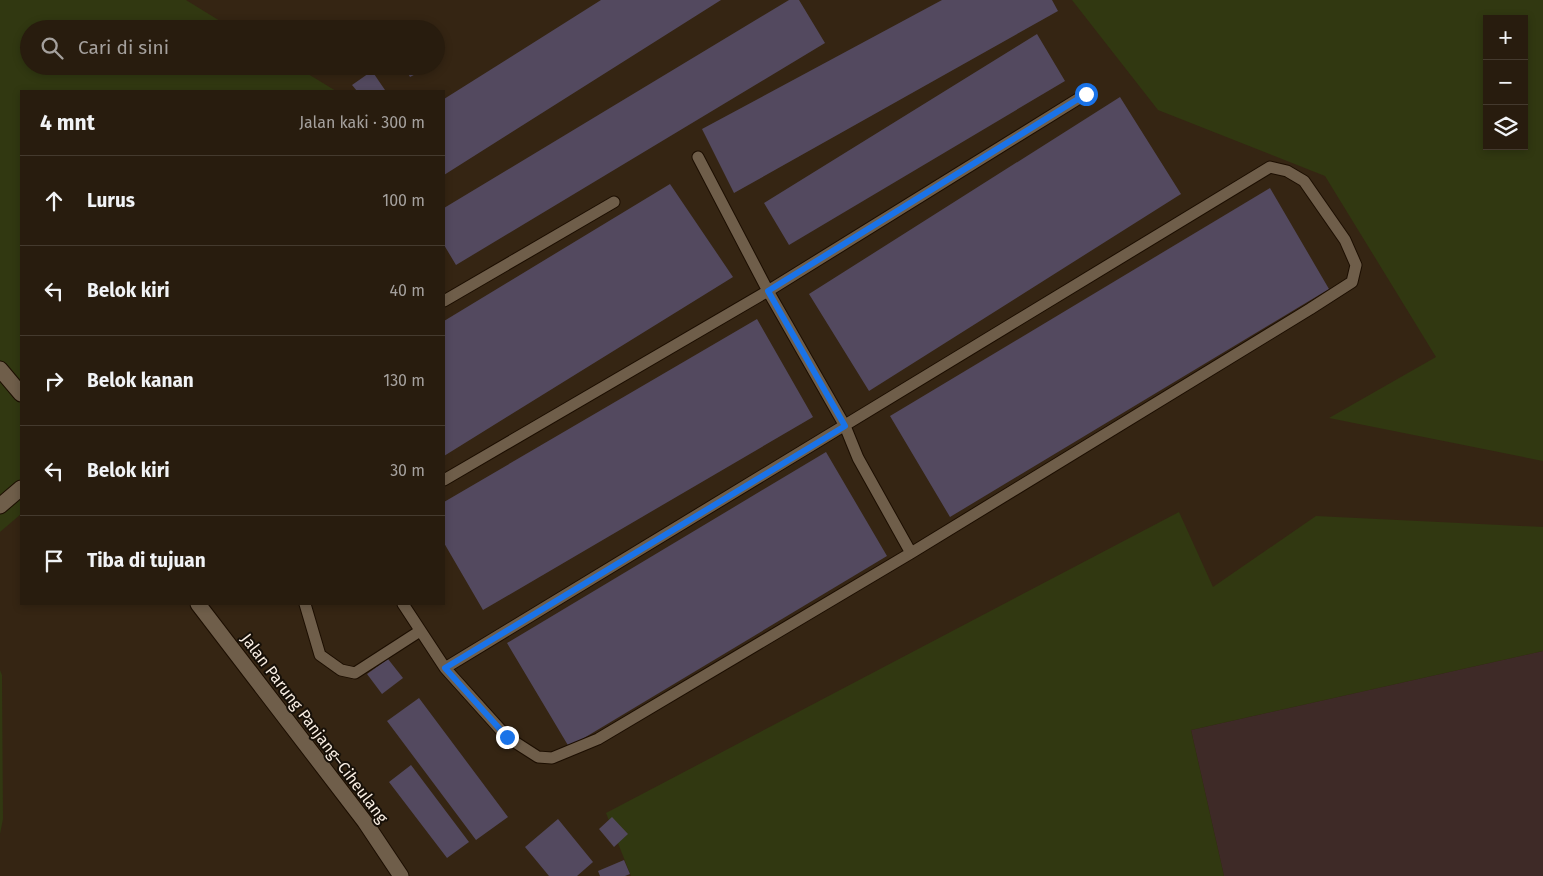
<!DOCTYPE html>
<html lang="id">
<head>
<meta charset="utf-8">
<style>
  :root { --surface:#281c0e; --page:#34291c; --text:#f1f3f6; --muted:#a5a19e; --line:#443a2e }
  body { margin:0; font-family:"Fira Sans",sans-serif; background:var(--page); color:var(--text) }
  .controls { position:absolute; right:15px; top:15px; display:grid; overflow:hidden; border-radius:0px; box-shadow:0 2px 8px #0003 }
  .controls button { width:45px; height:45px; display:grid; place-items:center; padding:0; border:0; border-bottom:1px solid var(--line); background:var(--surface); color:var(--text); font:25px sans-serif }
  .stop { position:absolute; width:15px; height:15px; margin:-11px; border:4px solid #1a73e8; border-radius:50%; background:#fff }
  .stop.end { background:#1a73e8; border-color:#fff; box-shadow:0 1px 5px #0008 }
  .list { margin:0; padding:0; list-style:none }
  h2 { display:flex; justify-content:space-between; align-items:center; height:65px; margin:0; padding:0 20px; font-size:21px }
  h2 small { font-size:16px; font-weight:400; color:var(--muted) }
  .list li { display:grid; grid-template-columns:32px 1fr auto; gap:15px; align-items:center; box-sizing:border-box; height:90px; padding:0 20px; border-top:1px solid var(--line) }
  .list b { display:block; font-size:19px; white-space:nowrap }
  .list em { font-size:16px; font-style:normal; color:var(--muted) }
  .icon { flex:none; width:28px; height:28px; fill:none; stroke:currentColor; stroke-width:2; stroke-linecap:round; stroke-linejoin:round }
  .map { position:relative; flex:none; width:1543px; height:876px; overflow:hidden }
  .search { position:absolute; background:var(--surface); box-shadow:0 2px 8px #0003; left:20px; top:20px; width:425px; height:55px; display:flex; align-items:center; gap:12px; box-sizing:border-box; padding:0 18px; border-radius:28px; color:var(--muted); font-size:19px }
  .panel { position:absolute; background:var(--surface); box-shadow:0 2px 8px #0003; left:20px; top:90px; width:425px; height:515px; border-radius:0px }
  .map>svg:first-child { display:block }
</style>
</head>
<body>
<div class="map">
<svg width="1543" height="876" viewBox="0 0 1543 876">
  <rect width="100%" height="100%" fill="#352513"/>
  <!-- education -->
  <path fill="#3e2a27" d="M1543 651V876H1224L1191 730Z"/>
  <!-- green -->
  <path fill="#313811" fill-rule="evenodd" d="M0 0H186L233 29H29V66H295L336 91H21V514L0 532Z
    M1072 0H1543V461L1329 418 1436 357 1325 176 1158 110ZM1487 19H1524V146H1487Z
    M1179 512 1213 587 1316 516 1543 527V651L1191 730 1224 876H631L606 813Z
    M0 670 2 675 3 819 0 834Z"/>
  <!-- building -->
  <path fill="#53495f" d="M601 0H721L444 175V99Z
    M789 0H799L825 43 456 265 444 245V208Z
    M942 0H1052L1058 11 734 193 702 129Z
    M1037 34 1065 81 789 245 764 203Z
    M404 66H423L425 69 410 77Z
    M372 71 385 90 383 91H357L352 85Z
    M1120 97 1181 194 869 391 809 294Z
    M670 184 733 277 444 456V321Z
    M1270 188 1329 289 950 517 890 416Z
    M757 319 813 417 483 610 444 543V502Z
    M826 452 887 556 569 747 507 643Z
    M388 659 403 678 382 694 367 674Z
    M419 698 508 817 476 840 387 721Z
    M411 765 469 842 447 858 389 782Z
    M612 817 628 834 614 847 599 829Z
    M558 819 593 862 577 876H549L525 847Z
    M624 860 630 874 625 876H600L598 871Z"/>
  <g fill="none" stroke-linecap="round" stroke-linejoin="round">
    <!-- lane casing -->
    <g stroke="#1c0e00" stroke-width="13">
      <path id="lane" d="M698 157 768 291 845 426 858 458 911 553
        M444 301 614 202
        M444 480 768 291 1086 94
        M305 604 320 655 341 670 355 673 420 631
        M403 604 445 668 507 737 538 757 552 758 598 739 911 553 1310 309 1352 282 1356 265 1345 240 1304 181 1287 171 1270 167 445 668"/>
    </g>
    <!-- street casing -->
    <g stroke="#1c0e00" stroke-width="17">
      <path id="street" d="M0 506 21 488"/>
    </g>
    <!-- secondary casing -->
    <g stroke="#1c0e00" stroke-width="17">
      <path id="secondary" d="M0 369 21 394
        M198 604 365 822 401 876"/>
    </g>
    <!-- lane -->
    <use href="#lane" stroke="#6f5e4a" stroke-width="11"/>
    <!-- street -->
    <use href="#street" stroke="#6f5e4a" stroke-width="15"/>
    <!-- secondary -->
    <use href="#secondary" stroke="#6f5e4a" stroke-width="15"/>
  </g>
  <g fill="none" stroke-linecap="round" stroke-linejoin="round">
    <!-- route -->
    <path stroke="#1a73e8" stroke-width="6" d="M507 737 445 668 845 426 768 291 1086 94"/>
  </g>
  <g text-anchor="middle" stroke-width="4" stroke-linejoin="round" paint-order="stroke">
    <!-- street labels -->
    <g font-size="16" fill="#faefe4" stroke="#171008">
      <text transform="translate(315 728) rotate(53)" y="6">Jalan Parung Panjang–Ciheulang</text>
    </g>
  </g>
</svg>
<div class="controls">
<button>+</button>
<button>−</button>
<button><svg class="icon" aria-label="layers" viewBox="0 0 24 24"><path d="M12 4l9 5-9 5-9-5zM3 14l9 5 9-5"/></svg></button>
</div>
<div class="stop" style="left:1086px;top:94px"></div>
<div class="stop end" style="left:507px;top:737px"></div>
<div class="search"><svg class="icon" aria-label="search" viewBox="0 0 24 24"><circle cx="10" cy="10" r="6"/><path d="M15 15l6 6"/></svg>Cari di sini</div>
<section class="panel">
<h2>4 mnt<small>Jalan kaki · 300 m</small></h2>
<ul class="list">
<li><svg class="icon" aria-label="ahead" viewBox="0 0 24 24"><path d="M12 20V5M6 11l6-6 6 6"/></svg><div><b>Lurus</b></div><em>100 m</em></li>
<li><svg class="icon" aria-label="left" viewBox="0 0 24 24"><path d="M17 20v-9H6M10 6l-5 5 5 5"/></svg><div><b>Belok kiri</b></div><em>40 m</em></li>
<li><svg class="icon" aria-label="right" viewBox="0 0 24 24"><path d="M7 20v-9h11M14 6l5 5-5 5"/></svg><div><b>Belok kanan</b></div><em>130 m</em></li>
<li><svg class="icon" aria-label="left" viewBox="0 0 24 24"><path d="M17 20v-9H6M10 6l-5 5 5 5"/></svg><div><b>Belok kiri</b></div><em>30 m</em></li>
<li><svg class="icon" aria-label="arrive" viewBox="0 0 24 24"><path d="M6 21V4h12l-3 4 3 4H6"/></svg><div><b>Tiba di tujuan</b></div></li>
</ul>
</section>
</div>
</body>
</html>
